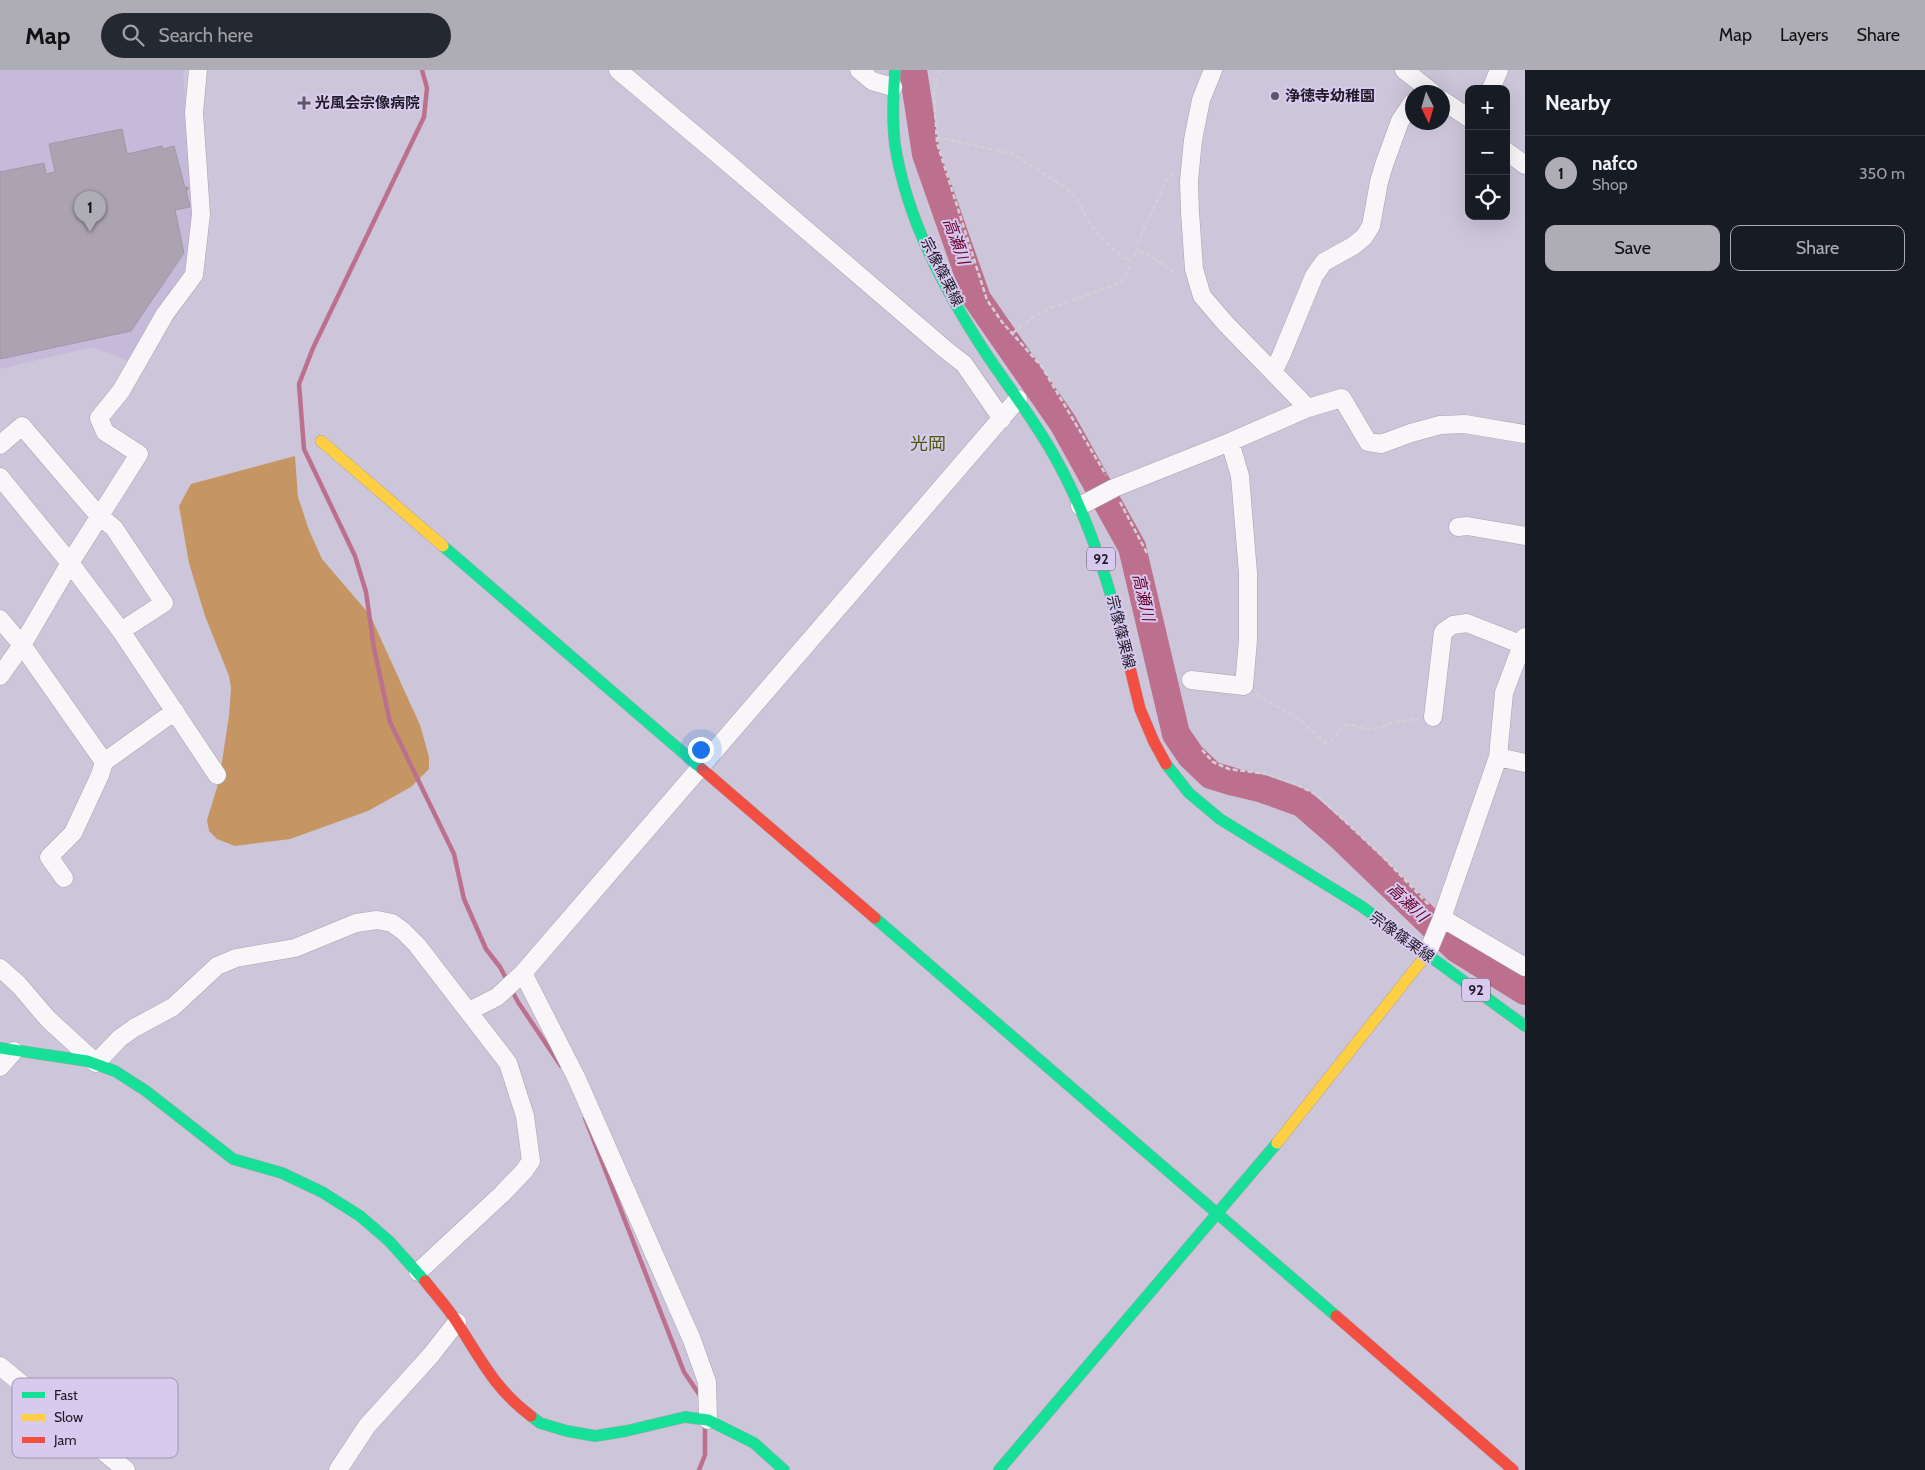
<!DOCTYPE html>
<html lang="en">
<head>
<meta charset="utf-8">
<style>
  :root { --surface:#171b24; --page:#242831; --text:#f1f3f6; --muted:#9ea1a6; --line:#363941; --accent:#aeacb5 }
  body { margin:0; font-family:Cabin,"Noto Sans JP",sans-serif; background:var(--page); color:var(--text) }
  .controls { position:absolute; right:15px; top:15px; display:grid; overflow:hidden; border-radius:10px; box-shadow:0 5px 20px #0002 }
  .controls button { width:45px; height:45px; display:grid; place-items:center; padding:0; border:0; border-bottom:1px solid var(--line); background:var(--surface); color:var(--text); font:25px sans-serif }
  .compass { position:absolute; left:1405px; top:15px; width:45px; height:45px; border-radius:50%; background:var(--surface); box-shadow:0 5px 20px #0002; rotate:175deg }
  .you { position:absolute; left:700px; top:679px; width:18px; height:18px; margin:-12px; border:4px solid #fff; border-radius:50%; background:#1a73e8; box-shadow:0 0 0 8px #1a73e833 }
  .badge { display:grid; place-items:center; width:32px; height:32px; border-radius:50%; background:var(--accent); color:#111; font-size:16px; font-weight:700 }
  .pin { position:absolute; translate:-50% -41px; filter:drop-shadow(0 1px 2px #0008) }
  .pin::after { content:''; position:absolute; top:26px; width:18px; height:15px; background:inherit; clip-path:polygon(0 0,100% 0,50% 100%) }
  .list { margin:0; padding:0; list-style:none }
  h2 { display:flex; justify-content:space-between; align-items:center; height:65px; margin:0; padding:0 20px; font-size:21px }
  h2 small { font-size:16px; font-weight:400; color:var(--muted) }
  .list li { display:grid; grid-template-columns:32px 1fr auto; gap:15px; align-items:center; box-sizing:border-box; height:75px; padding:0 20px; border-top:1px solid var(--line) }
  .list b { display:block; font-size:19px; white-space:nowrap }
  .list p { margin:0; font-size:16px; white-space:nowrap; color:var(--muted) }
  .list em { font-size:16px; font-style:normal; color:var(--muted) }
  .actions { display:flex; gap:10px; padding:15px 20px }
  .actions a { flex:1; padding:11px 0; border:1px solid var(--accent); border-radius:10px; text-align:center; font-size:18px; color:var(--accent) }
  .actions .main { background:var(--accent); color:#111 }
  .icon { flex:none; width:28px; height:28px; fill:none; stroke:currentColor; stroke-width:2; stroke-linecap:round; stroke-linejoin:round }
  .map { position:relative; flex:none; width:1525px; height:1400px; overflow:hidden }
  header { display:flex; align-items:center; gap:30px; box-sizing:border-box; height:70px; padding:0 25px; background:var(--accent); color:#111 }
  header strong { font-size:24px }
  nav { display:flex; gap:28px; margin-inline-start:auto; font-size:18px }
  .search { width:350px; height:45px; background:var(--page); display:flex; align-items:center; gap:12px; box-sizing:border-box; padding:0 18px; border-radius:28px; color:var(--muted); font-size:19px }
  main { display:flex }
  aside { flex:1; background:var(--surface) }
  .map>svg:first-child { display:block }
</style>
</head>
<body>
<header>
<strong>Map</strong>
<div class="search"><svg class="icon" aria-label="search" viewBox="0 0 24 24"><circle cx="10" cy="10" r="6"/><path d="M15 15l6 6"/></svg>Search here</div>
<nav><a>Map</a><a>Layers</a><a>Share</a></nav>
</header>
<main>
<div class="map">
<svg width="1525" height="1400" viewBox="0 0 1525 1400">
  <rect width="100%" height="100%" fill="#cdc5d9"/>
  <!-- built -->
  <path fill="#c6bada" d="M0 0H183L193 140 187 206 158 236 128 291 92 277 0 299Z"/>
  <!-- forest -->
  <path fill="#c59664" d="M295 386 298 427 309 460 322 489 370 545 420 655 429 687V699L411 717 368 741 290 769 235 776 217 769 209 761 207 750 219 711 229 646 231 618 229 606 205 546 189 493 179 436 191 414Z"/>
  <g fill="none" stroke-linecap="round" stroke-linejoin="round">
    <!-- stream -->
    <path stroke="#bc708d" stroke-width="4.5" d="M422 0 427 18 424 47 313 278 299 314 304 379 355 486 366 522 374 578 390 652 454 784 464 829 486 879 500 897 508 912
      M511 919 518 932 561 996
      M585 1048 684 1302 701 1327
      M699 1400 705 1385V1358"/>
    <!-- river -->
    <path stroke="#bc708d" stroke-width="28" d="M913 0 926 84 977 229 1063 353 1132 477 1176 664 1191 686 1211 705 1234 712 1263 719 1302 733 1341 767 1456 878 1525 921"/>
  </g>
  <!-- building -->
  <path fill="#aca3b2" stroke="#a097a6" d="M122 59 127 84 162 76 163 79 174 76 185 118 188 117V120H186L190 137 175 140 184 183 131 261 0 289V102L44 93 46 104 55 102 49 74Z"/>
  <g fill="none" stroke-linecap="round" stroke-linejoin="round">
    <!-- street casing -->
    <g stroke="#a9a2b1" stroke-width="19">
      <path id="street" d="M618 0 727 92 946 280 964 294 1002 349
        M859 0 872 11 893 17
        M1213 0 1201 30 1193 70 1189 111 1190 142 1194 199 1202 226 1226 254 1308 338
        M1404 0 1432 22
        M1491 19 1499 0
        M1442 30 1469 48
        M1506 81 1525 95
        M1273 302 1281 286 1314 206 1324 192 1353 176 1364 167 1371 156 1379 112 1384 95 1400 51 1412 33
        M0 375 22 356 99 446 114 458 164 533 121 561
        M0 407 70 493 121 561 217 705
        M1080 436 1114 418 1230 372 1308 338 1342 328 1368 372 1381 374 1411 363 1440 355 1465 354 1525 364
        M1458 457 1467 456 1525 466
        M0 549 22 575 104 692
        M0 606 22 575 70 493 139 384 105 362 99 348 121 321 165 244 194 205 201 144 194 43 198 0
        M1191 610 1244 616 1248 570V503L1240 406 1230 372
        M1433 647 1443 562 1453 555 1467 553 1525 576
        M1498 687 1525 693
        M64 808 49 787 73 763 100 705 104 692 175 641
        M1442 848 1525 897
        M1427 884 1442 848 1498 687 1504 623 1525 567
        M0 898 19 915 48 949 96 993 120 968 134 958 173 937 217 896 236 888 295 878 356 853 377 850 392 853 403 861 417 875 508 993 525 1046 531 1091 524 1101 502 1124 418 1202
        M523 903 576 1007 692 1270 707 1312 708 1350
        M469 941 497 927 523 903 1018 329
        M0 997 14 981
        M0 1296 126 1400
        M338 1400 367 1356 431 1285 457 1252"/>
    </g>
    <!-- fast casing -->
    <g stroke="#a9a2b1" stroke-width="12">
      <path id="fast" d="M895 0C893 25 892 50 895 75 907 150 944 219 985 282 1007 315 1032 347 1052 382 1085 439 1105 501 1122 565
        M443 476 702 699
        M1166 694 1189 723 1220 749 1361 836 1525 956
        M875 848 1336 1246
        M0 978 87 991 115 1001 146 1021 233 1089 282 1103 322 1122 360 1146 389 1171 425 1211
        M531 1346 540 1353 567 1361 595 1366 626 1361 685 1347 708 1350 754 1373 784 1400
        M999 1400 1277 1073"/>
    </g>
    <!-- slow casing -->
    <g stroke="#a9a2b1" stroke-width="12">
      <path id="slow" d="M321 371 443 476
        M1277 1073 1427 884"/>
    </g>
    <!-- jam casing -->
    <g stroke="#a9a2b1" stroke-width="12">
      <path id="jam" d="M1122 565 1140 639 1154 672 1166 694
        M702 699 875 848
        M425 1211C436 1225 449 1239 458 1254 482 1291 495 1319 531 1346
        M1336 1246 1513 1400"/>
    </g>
    <!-- path -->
    <path stroke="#d2d0d6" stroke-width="2.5" stroke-dasharray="5 2.5" stroke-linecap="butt" d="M939 0 934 23 937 73 987 230 1002 252 1042 297 1106 405
      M936 69H946L1013 84 1072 122 1090 153 1105 172 1124 188 1130 189
      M1137 181 1136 176 1168 107 1173 104
      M1013 263 1033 247 1050 238 1120 213 1129 200 1130 189 1137 182H1144L1178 205
      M1120 432 1148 485
      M1256 624 1299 649 1326 673 1331 672 1344 655H1352L1367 659 1379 658 1394 652 1419 649
      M1202 680 1213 692 1229 699 1267 704 1294 713 1317 725 1382 786 1429 835"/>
    <!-- street -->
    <use href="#street" stroke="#f8f6f9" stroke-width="18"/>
    <!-- fast -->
    <use href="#fast" stroke="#16e098" stroke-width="11"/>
    <!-- slow -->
    <use href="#slow" stroke="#ffcf43" stroke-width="11"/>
    <!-- jam -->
    <use href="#jam" stroke="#f24e42" stroke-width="11"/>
  </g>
  <!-- markers -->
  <g fill="#5c5665" stroke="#d8caee" stroke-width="2">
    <circle cx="1275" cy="26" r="5"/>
    <path d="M301.5 25.5h5v5h5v5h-5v5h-5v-5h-5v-5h5z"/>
  </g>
  <g text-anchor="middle" stroke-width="4" stroke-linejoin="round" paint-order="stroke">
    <!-- shield labels -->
    <g fill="#d8caee" stroke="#564f63" stroke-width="1">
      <rect x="1087" y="477.5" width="28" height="23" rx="4"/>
      <rect x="1462" y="908.5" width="28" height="23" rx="4"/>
    </g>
    <g font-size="14" font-weight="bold" fill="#1f1a27">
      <text x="1101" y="494">92</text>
      <text x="1476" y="925">92</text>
    </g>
    <!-- poi labels -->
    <g font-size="15" font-weight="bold" fill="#1f1a27" stroke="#d8caee" text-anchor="start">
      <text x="1285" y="31">浄徳寺幼稚園</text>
      <text x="315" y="38">光風会宗像病院</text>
    </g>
    <!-- street labels -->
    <g font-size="15" fill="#1f1a27" stroke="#d8caee">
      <text transform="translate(942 202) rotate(63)" y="5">宗像篠栗線</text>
      <text transform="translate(1121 562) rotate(76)" y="5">宗像篠栗線</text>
      <text transform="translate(1402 867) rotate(36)" y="5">宗像篠栗線</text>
    </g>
    <!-- water labels -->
    <g font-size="16" font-style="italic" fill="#68002f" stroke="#d8caee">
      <text transform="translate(957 171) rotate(70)" y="6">高瀬川</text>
      <text transform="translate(1144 527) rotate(77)" y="6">高瀬川</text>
      <text transform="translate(1408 832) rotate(43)" y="6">高瀬川</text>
    </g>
    <!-- quarter labels -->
    <g font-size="18" fill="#475a0d" stroke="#d8caee">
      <text x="928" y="380">光岡</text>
    </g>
  </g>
  <!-- legend -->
  <rect x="12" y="1308" width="166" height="80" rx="8" fill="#d8caee" stroke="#a095b2" stroke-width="1"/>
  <rect x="22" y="1322" width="23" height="6" fill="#16e098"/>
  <rect x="22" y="1344" width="23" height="7" fill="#ffcf43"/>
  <rect x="22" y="1367" width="23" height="6" fill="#f24e42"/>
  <g font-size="14" fill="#1f1a27">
    <text x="54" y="1330">Fast</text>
    <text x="54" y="1352">Slow</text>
    <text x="54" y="1375">Jam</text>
  </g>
</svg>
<div class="controls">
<button>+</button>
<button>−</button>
<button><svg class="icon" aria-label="locate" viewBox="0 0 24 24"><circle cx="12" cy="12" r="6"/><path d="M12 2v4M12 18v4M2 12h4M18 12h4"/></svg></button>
</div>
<svg class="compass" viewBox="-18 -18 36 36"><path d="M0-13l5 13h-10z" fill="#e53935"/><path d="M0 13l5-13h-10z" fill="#9ea1a6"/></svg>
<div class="you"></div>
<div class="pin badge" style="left:90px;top:162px">1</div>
</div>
<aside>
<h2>Nearby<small></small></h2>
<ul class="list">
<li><span class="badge">1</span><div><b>nafco</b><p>Shop</p></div><em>350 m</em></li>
</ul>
<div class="actions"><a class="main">Save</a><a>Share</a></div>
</aside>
</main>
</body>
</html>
